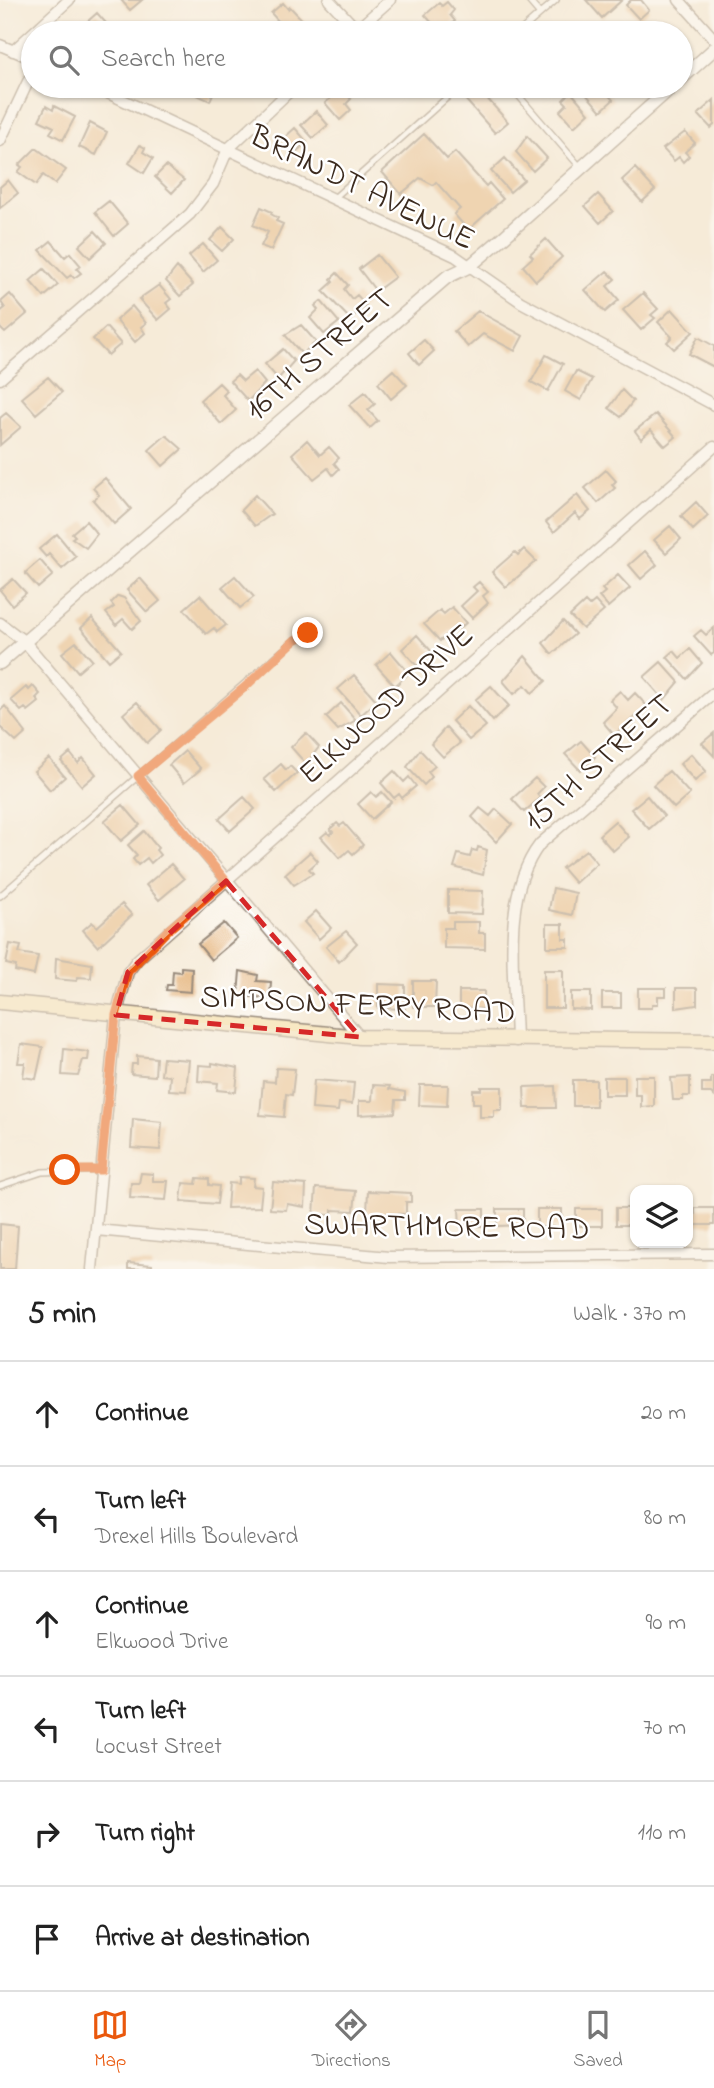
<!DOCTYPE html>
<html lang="en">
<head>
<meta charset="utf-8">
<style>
  :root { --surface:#fff; --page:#f6f6f6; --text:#222; --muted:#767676; --line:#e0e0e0; --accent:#ea580c }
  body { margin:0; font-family:"Indie Flower",sans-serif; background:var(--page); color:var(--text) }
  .controls { position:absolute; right:21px; bottom:21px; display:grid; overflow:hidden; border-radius:14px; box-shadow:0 2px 5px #0004 }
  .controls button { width:63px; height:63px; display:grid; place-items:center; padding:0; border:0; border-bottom:2px solid var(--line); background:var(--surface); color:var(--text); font:35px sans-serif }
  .stop { position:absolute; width:21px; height:21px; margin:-16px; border:5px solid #ea580c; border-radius:50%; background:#fff }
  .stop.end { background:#ea580c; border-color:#fff; box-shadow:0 2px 7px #0008 }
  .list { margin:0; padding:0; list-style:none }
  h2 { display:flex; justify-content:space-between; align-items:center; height:91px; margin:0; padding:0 28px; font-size:30px }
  h2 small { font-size:23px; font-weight:400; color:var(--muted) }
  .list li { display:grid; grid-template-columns:46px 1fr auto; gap:21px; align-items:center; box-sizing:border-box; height:105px; padding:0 28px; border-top:2px solid var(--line) }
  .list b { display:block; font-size:26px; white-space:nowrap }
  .list p { margin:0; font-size:23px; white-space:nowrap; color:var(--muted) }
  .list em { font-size:23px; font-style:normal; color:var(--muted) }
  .icon { flex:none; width:38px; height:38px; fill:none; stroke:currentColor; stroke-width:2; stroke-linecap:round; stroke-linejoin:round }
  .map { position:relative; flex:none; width:714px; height:1269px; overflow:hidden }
  .search { position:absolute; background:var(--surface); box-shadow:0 2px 5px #0004; left:21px; right:21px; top:21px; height:77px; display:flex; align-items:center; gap:18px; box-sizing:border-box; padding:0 24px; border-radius:38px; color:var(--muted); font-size:26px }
  .sheet { height:721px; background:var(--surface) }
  nav { display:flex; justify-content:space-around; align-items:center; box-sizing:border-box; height:98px; border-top:2px solid var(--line); background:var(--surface); font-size:19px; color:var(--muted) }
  nav a { display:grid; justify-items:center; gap:4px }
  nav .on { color:var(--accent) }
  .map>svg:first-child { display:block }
</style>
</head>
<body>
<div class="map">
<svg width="714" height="1269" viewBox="0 0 714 1269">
  <rect width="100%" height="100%" fill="#fff"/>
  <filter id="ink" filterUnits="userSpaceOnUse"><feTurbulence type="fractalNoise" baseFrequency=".0143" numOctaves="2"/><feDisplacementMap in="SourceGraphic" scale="14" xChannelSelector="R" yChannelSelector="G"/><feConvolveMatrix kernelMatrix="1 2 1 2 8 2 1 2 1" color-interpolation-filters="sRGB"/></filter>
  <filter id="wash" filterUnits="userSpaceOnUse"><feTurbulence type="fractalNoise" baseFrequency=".00686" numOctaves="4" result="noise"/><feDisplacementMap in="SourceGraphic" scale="28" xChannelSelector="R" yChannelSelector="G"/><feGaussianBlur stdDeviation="1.57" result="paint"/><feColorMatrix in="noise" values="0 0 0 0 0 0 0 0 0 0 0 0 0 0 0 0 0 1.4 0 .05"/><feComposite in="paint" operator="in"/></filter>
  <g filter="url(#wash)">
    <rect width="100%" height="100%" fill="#f6ebd8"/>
    <g id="blocks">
      <!-- building -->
      <path fill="#e6b882" d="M121 0H142L130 10Z
        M586 0H622L602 18Z
        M631 0H641L649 10 639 19 626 5Z
        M447 2 454 10 450 15 455 21 441 33 425 15 439 3 442 6Z
        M283 3 288 9 290 7 312 30 308 33H289L271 13Z
        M97 13 114 32 80 33 77 31Z
        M647 25 650 30 656 25 664 33H637Z
        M178 86H216L210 101Z
        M356 86H366L371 91 365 96Z
        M590 86H601L613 100 601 111 585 93Z
        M477 87 508 122 495 133 464 98Z
        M342 89 351 99 346 104 351 110 340 120 325 103Z
        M571 92 589 113 574 127 560 111 567 104 563 100Z
        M714 100V125L711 128 698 114Z
        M46 106 53 110 54 106 75 117 63 140 50 133 54 127 39 120Z
        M316 111 328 125 313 138 301 125Z
        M90 123 107 132 96 155 79 147Z
        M295 128 307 142 297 151 285 137Z
        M685 132 695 143 685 152 689 156 683 162 679 157 674 161 663 149Z
        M424 134 447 159 455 152 486 186 489 183 503 199 468 230 454 214 460 209 436 182 433 185 420 178 401 194 382 172Z
        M527 136 547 158 533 171 516 152Z
        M140 145 145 148 143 152 153 158 144 173 129 163Z
        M36 148 66 170 55 184 43 175 36 185 18 172 22 167 19 165Z
        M505 158 524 180 510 192 491 171Z
        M166 166 184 180 172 193 155 177Z
        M635 168 655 190 642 202 622 180Z
        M8 180 18 193 0 208V187Z
        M598 194 613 211 600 223 585 206Z
        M109 201 128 224 114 236 95 212Z
        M261 207 272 212 271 214 278 218 276 221 283 224 271 250 261 246 268 232 253 225Z
        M222 227 234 239 222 251 210 240Z
        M95 231 106 243 90 258 79 246Z
        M546 239 562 257 536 281 523 266 533 257 530 254Z
        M51 241 65 257 70 253 81 266 77 269 81 273 74 278 71 275 67 278 40 250Z
        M203 244 217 260 203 272 189 256Z
        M377 255 395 277 376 291 359 269Z
        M177 267 193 285 180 296 166 281Z
        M44 269 58 285 44 297 30 281Z
        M607 271 615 279 607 286 619 300 605 312 585 290Z
        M337 273 348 285 344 289 352 299 357 295 366 305 350 319 323 291 333 282 331 279Z
        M159 285 171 299 166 303 171 309 158 320 139 299Z
        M643 293 658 309 651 315 655 318 641 330 623 310Z
        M10 294 27 314 5 333 0 328V312L5 308 1 302Z
        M321 301 339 322 324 334 310 318 318 310 315 306Z
        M132 306 146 323 141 327 145 333 135 342 116 320Z
        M672 309 693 332 674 349 667 342 672 337 658 322Z
        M478 311 523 336 515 351 483 334 468 347 454 331Z
        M301 325 316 342 302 354 285 335Z
        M106 327 121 344 108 355 93 339Z
        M698 337 714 346V367L689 354Z
        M424 340 434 351 419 365 409 353Z
        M283 349 294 361 278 379 265 364Z
        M546 355 563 364 548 391 531 382Z
        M393 370 407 385 391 399 378 383Z
        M255 371 265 383 248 401 230 381 237 375 243 381Z
        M576 371 592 379 581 400 565 391Z
        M48 377 62 392 36 414 22 398Z
        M219 383 227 391 223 395 236 410 221 424 200 400Z
        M622 390 633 401 621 417 609 408Z
        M365 392 375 404 368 410 378 421 370 428 349 405Z
        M6 413 21 427 0 445V418Z
        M656 414 676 437 665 446 651 430 641 439 635 431Z
        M166 435 182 449 163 466 149 450Z
        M307 440 320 455 329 447 339 458 334 463 339 469 333 475 328 468 314 479 292 454Z
        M606 470 616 481 612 485 615 488 598 503 585 488Z
        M105 478 131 509 114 524 93 500 99 495 93 488Z
        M255 495 272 514 255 526 241 510Z
        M577 495 590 511 580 519 575 513 554 532 546 522Z
        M696 502 708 516 693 530 681 516Z
        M86 521 97 534 86 548 72 538 75 536 72 533Z
        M670 526 681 539 666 553 654 540Z
        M57 534 76 557 62 569 49 554 46 557 39 549Z
        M524 549 536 561 506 587 492 572 515 552 518 555Z
        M645 551 657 565 641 579 629 565Z
        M40 560 53 575 38 588 25 573Z
        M618 575 630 588 608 607 599 597 605 592 602 589Z
        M235 576 254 597 240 608 222 587Z
        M140 578 160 601 147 612 127 590Z
        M13 579 26 593 12 605 0 590Z
        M479 582 488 592 483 596 488 603 472 618 461 606 477 591 473 587Z
        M200 595 226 625 217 632 214 628 206 634 184 609Z
        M118 596 124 598 141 621 132 629 123 619 116 625 106 613 114 607 111 603Z
        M595 601 604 611 583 629 570 616 585 602 589 606Z
        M452 607 466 623 459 629 456 626 440 641 424 624 440 610 444 614Z
        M92 618 121 651 109 661 81 628Z
        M563 621 575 634 552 654 543 643Z
        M714 628V653L711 655 694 636 701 630 706 635Z
        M417 635 432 652 417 666 402 649Z
        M76 642 92 660 78 672 62 653Z
        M690 649 702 663 687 679 667 657 674 651 680 658Z
        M391 652 409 673 395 686 376 665Z
        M525 656 546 681 532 693 525 685 514 694 503 681Z
        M661 662 679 682 664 700 644 677Z
        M354 675 377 701 361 715 338 689Z
        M33 686 40 694 36 698 39 702 28 711 25 708 21 711 11 700 26 687 29 690Z
        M491 686 509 706 493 721 475 700Z
        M620 691 628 700 635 693 647 706 614 735 603 722 617 708 610 700Z
        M137 702 161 730 147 743 123 714Z
        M341 703 356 720 338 730 326 717Z
        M5 706 26 733 16 742 0 727V711Z
        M468 706 486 726 469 740 452 721Z
        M446 727 460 743 443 757 431 744Z
        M306 733 319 747 306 764 291 747Z
        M714 733V756L702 743Z
        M581 741 595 757 580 770 565 754Z
        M420 750 435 766 428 772 432 777 424 785 407 767Z
        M185 751 201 769 184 783 169 765Z
        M70 753 78 763 83 758 96 774 82 786 61 761Z
        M691 754 706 771 695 781 680 764Z
        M49 758 65 777 50 790 34 771Z
        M281 764 286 770 290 766 297 773 276 792 264 779Z
        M394 771 404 782 409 777 416 786 402 798 399 794 394 798 381 783Z
        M669 771 690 794 674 808 653 785Z
        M535 778 544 787 537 794 540 798 524 812 512 799Z
        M371 792 376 797 382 792 391 802 372 819 358 804Z
        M647 796 664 816 649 829 631 809Z
        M244 797 255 809 230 831 219 819Z
        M123 805 140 825 121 841 104 821Z
        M480 808 490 816 496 809 512 824 496 842 472 817Z
        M615 821 629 837 613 851 599 835Z
        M337 823 340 826 344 823 363 845 353 854 349 850 340 858 321 837 327 832 330 835 333 832 330 829Z
        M144 831 158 848 156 850 160 855 151 863 147 858 138 865 133 859 137 855 128 845Z
        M478 847 487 850 483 875 454 867 458 854 470 857 472 850 477 851Z
        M586 850 597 863 575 883 562 868Z
        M310 852 318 861 309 869 313 873 294 885 285 874Z
        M171 864 184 879 159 900 146 885Z
        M553 888 576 893 572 915 549 910Z
        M448 890 483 891 482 914 448 913Z
        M122 904 132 915 98 947 83 930 92 922 97 927Z
        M316 911 331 928 319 939 304 922Z
        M453 922H479V933H485V949L444 948V928H453Z
        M224 923 237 938 211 960 198 944Z
        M547 924H563V939H568V947H547Z
        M346 931 357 943 339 962 326 947Z
        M10 944 21 946 19 953 38 956 34 975 15 971 16 966 6 964Z
        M56 958 92 964 91 978 78 977 77 981 55 979Z
        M181 967 192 968 191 992 166 990 167 985H172L173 971 181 972Z
        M544 970H563V1008H544Z
        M240 971 258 975 257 981 271 982 270 998 238 996Z
        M413 981H436L435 1007H413Z
        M378 984 405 985V1009L378 1008Z
        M638 988H666V996H658V1004H652V1008H638Z
        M676 988H697V1005L676 1008Z
        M459 991H484V1009L459 1008Z
        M571 992H591V1010L571 1009Z
        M602 993H621V1008H602Z
        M21 1044 43 1047 36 1079 23 1077 25 1063H18Z
        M64 1049 89 1052 88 1060H83L78 1076 62 1075Z
        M137 1056 156 1058 155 1076 131 1074 132 1064H137Z
        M163 1058 189 1060 186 1091 169 1090 170 1076 161 1075Z
        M212 1063 238 1068 236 1092 217 1090 218 1083 198 1081 199 1065 212 1066Z
        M276 1068 295 1069 292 1095 286 1094 284 1117 260 1115 263 1081 275 1082Z
        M635 1076H654V1106L641 1107V1095H635Z
        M604 1077H625V1095H604Z
        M690 1077V1096H683V1100H673L671 1078Z
        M711 1077H714V1096L711 1093H702V1083H711Z
        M314 1080 354 1083 352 1104 339 1103 338 1111 312 1109Z
        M573 1080H596V1106H573Z
        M373 1085 390 1086 389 1089 405 1092V1100H396L395 1113 359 1115V1101H372Z
        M420 1085H448L447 1106 419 1105Z
        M555 1086 556 1108H525L524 1087Z
        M481 1087H502V1110H494V1117H480V1103H473V1090H481Z
        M133 1119 162 1122 160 1150 131 1148Z
        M141 1173 153 1174V1181H168L166 1200 130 1198 131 1183H139Z
        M239 1177 254 1178 253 1186 262 1187 260 1207 227 1208 229 1183 239 1184Z
        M197 1178 209 1179V1185L219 1186 217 1204 181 1201 183 1183 196 1184Z
        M273 1182 306 1185 305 1207 287 1204 286 1210 270 1209Z
        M316 1188 356 1191 354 1211 332 1210V1215L314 1214Z
        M368 1191 411 1193V1202H406V1214L367 1213Z
        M616 1208H635V1225H616Z
        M695 1208H714V1225H695Z
        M459 1209H484V1226H460Z
        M497 1209H523V1225L497 1226Z
        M537 1209H562V1227H537Z
        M576 1209H602V1226H576Z
        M0 1224 18 1226 15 1269H0Z
        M128 1263 152 1265V1269H128Z"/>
    </g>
  </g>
  <g filter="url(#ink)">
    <use href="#blocks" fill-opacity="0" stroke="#988a7b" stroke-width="2"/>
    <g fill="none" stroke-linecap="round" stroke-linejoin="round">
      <!-- service casing -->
      <g stroke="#988a7b" stroke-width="8">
        <path id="service" d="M528 0 540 14
          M518 33 556 0
          M519 96 581 168
          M333 199 460 86
          M0 896 295 640 308 633
          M0 1186 42 1172 101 1170"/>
      </g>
      <!-- minor casing -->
      <g stroke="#988a7b" stroke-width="13">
        <path id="minor" d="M329 0 357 30
          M679 0 714 39
          M353 33 390 0
          M0 45 33 59
          M13 51 69 0
          M93 86 455 256 521 302 714 405
          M0 141 33 71
          M0 379 190 214 213 184 228 149 295 86
          M0 623 25 642 360 1037
          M516 1041C515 978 500 896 540 844L714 693
          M96 1230 389 1257 714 1254
          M92 1269 116 1015 128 972 137 960 714 447"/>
      </g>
      <!-- tertiary casing -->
      <g stroke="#988a7b" stroke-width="15">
        <path id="tertiary" d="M681 79 714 49
          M0 663 396 321 447 277 470 266 505 236 673 86"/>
      </g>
      <!-- secondary casing -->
      <g stroke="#988a7b" stroke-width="17">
        <path id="secondary" d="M0 1002 360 1037 714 1041"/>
      </g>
      <!-- service -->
      <use href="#service" stroke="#fff" stroke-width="5"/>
      <!-- minor -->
      <use href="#minor" stroke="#fff" stroke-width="10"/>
      <!-- tertiary -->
      <use href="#tertiary" stroke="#fff" stroke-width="12"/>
      <!-- secondary -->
      <use href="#secondary" stroke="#f8e8c3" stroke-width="14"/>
    </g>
  </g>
  <g fill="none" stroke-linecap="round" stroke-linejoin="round" filter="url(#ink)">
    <!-- route -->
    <path stroke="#ea580c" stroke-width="9" d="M65 1170H101L116 1015 128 972 168 930 226 881 138 776 245 687 295 640 308 633"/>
  </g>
  <!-- marked area -->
  <path d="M0 0H714V1269H0ZM226 881 360 1037 116 1015 128 972Z" fill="#f6ebd8" fill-opacity=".55" fill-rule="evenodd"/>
  <path fill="none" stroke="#d62828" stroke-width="5" stroke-dasharray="14 9" stroke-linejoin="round" d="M226 881 360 1037 116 1015 128 972Z"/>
  <g text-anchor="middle" stroke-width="5" stroke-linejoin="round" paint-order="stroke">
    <!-- street labels -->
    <g font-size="32" fill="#3b2a1e" stroke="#fff">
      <text transform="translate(363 186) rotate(26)" y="11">BRANDT AVENUE</text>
      <text transform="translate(318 353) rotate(-41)" y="11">16TH STREET</text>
      <text transform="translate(385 703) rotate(-42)" y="11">ELKWOOD DRIVE</text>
      <text transform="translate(597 761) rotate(-42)" y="11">15TH STREET</text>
      <text transform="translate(358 1003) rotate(3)" y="11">SIMPSON FERRY ROAD</text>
      <text transform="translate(447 1225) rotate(1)" y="11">SWARTHMORE ROAD</text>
    </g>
  </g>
</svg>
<div class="controls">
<button><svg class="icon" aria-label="layers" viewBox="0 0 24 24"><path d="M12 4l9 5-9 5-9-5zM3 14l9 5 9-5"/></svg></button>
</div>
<div class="stop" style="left:65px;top:1170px"></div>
<div class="stop end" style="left:308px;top:633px"></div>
<div class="search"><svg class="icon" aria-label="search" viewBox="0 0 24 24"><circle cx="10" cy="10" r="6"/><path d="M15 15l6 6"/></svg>Search here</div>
</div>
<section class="sheet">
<h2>5 min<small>Walk · 370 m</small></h2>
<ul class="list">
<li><svg class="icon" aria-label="ahead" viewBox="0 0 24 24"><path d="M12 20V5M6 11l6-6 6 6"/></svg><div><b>Continue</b></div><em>20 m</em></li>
<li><svg class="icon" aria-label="left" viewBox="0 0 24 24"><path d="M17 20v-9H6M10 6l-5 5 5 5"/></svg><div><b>Turn left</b><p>Drexel Hills Boulevard</p></div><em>80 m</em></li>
<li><svg class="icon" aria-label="ahead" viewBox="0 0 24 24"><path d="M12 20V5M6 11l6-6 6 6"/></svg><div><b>Continue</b><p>Elkwood Drive</p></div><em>90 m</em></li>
<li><svg class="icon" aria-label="left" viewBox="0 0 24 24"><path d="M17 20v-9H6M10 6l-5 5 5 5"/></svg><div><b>Turn left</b><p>Locust Street</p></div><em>70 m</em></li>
<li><svg class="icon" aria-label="right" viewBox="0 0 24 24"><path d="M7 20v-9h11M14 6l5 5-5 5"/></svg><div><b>Turn right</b></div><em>110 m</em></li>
<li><svg class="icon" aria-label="arrive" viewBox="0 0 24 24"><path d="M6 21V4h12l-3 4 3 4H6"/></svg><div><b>Arrive at destination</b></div></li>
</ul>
</section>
<nav>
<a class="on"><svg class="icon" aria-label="map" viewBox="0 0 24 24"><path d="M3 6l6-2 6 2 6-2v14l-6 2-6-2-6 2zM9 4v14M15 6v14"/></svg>Map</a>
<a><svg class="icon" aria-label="directions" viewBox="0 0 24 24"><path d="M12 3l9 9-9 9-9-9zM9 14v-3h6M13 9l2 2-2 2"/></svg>Directions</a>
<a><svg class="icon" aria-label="saved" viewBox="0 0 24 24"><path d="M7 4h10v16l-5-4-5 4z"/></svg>Saved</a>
</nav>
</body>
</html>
